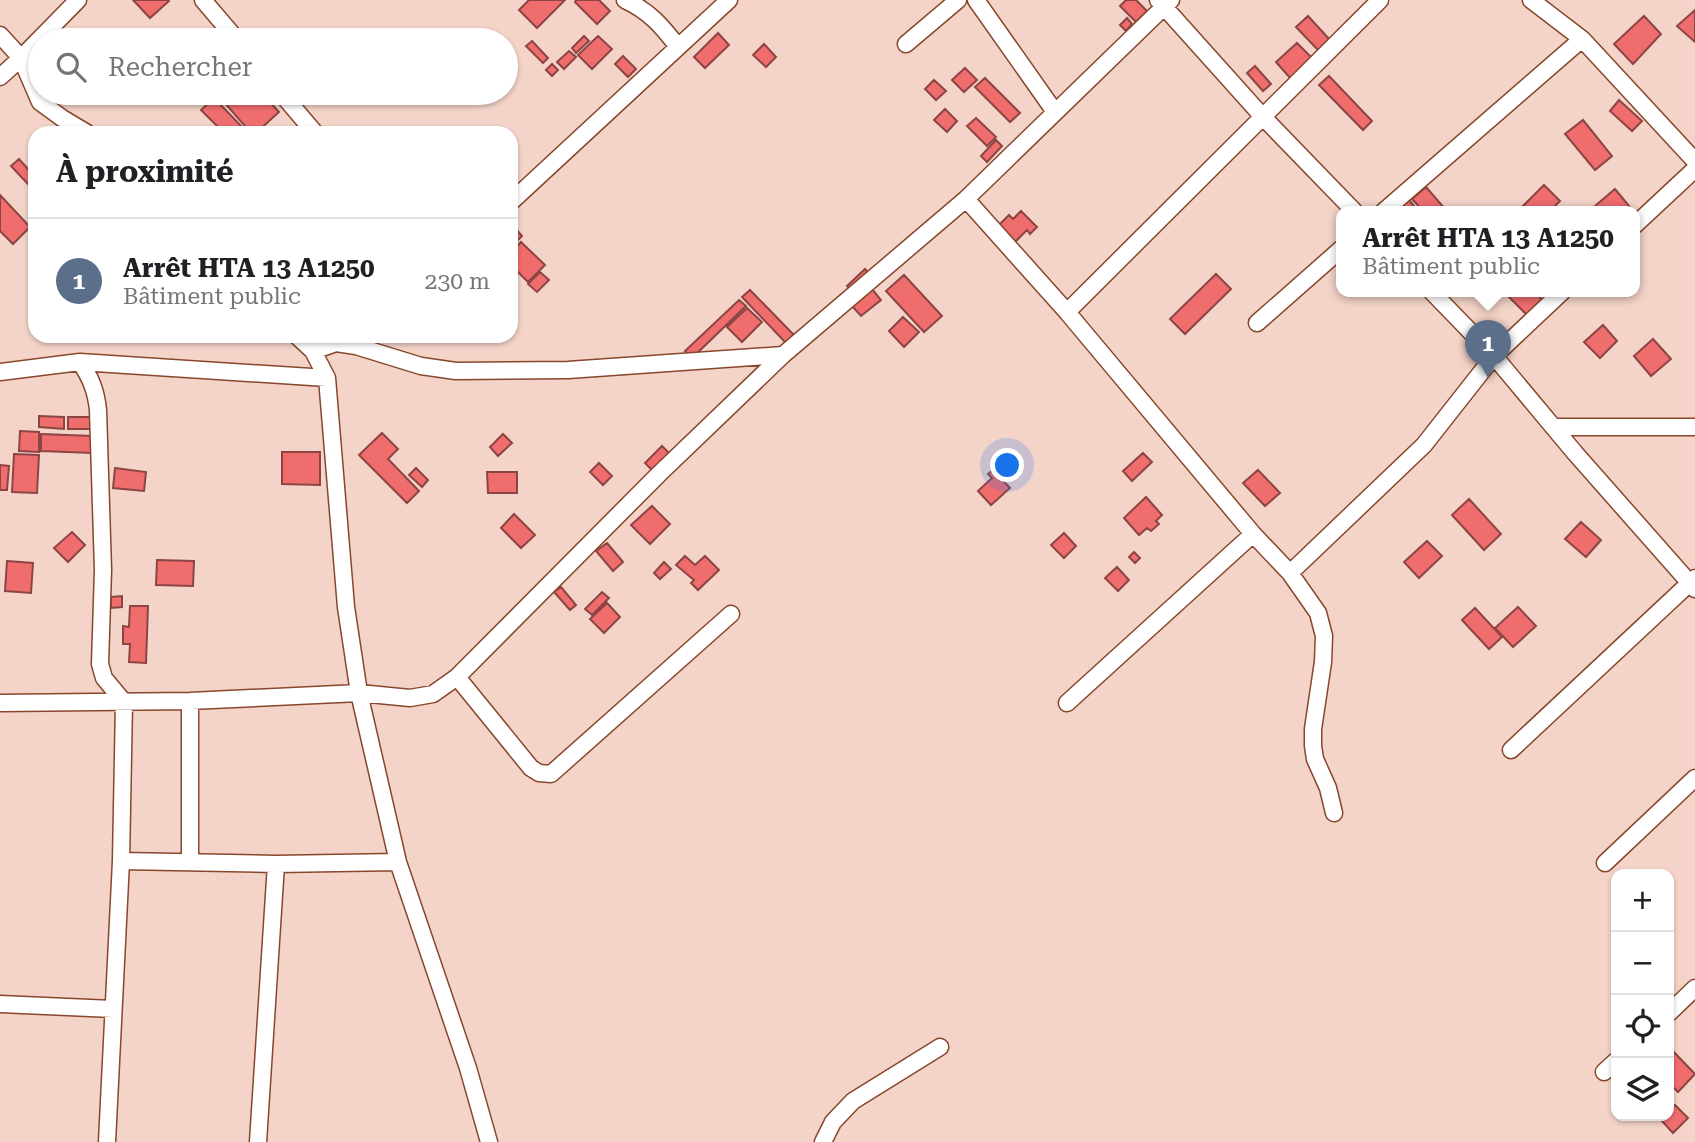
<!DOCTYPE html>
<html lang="fr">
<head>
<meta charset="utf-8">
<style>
  :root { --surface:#fff; --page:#f6f6f6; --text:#202124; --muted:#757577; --line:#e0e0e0; --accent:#3e7d91 }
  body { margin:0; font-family:"Roboto Serif",serif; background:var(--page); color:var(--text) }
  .controls { position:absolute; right:21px; bottom:21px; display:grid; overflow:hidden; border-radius:14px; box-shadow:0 2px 5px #0004 }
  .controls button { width:63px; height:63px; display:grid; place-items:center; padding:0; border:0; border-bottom:2px solid var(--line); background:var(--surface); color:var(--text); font:35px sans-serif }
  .you { position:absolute; left:1008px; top:466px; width:24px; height:24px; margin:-18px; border:5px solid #fff; border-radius:50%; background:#1a73e8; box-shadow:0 0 0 10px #1a73e833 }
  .badge { display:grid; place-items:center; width:46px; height:46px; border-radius:50%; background:var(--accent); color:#fff; font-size:23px; font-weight:700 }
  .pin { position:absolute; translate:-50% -58px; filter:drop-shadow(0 2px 4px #0008) }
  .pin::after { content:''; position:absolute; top:37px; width:24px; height:21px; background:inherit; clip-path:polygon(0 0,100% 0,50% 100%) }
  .popup { position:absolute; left:1336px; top:206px; width:304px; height:91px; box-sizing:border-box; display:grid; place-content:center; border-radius:14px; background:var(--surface); filter:drop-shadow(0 2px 5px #0005); font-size:23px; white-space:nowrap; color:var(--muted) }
  .popup b { font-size:26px; color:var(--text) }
  .popup::after { content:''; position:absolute; left:50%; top:100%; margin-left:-14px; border:14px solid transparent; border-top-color:var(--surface) }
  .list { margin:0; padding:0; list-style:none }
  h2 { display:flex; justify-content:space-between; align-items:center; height:91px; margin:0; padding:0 28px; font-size:30px }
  h2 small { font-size:23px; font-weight:400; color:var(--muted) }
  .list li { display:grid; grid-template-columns:46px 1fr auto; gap:21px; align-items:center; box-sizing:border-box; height:126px; padding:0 28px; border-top:2px solid var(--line) }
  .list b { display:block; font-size:26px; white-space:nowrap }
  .list p { margin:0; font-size:23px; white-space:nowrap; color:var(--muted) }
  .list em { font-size:23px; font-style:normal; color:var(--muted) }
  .icon { flex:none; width:38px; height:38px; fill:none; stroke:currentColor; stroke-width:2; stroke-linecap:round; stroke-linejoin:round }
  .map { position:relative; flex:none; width:1695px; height:1142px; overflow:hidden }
  .search { position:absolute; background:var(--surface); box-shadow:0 2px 5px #0004; left:28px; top:28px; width:490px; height:77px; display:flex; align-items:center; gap:18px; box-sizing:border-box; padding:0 24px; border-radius:38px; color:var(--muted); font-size:26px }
  .panel { position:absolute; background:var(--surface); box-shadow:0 2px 5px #0004; left:28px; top:126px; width:490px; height:217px; border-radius:21px }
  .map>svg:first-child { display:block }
</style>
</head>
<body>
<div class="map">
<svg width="1695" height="1142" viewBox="0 0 1695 1142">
  <rect width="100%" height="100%" fill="#f4d4c8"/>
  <!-- building -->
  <path fill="#f06d6e" stroke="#8d4544" stroke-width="2" d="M133 0H168L169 1 150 18Z
    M529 0H565L537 28 519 10Z
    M576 0H599L610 11 597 24 575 2Z
    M1126 0H1136L1147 11 1136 22 1120 6Z
    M1695 10V42L1677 26Z
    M1308 16 1330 40 1319 51 1296 27Z
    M1644 16 1661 34 1633 64 1614 44Z
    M1127 18 1132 24 1126 31 1120 25Z
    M718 33 729 45 705 68 694 57Z
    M584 36 589 41 576 53 572 48Z
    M598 36 612 49 592 69 578 55Z
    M532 41 548 58 543 63 526 46Z
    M1297 43 1313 59 1291 79 1276 62Z
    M764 44 776 57 766 67 753 55Z
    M569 51 576 57 564 69 557 62Z
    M623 56 636 69 628 77 615 64Z
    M552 64 558 70 552 76 546 70Z
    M1255 66 1271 84 1263 91 1247 73Z
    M965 68 977 80 964 92 952 80Z
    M1329 76 1372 121 1363 130 1319 85Z
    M985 78 1020 113 1010 122 975 87Z
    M934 80 946 91 936 100 925 89Z
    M216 93H262L279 112 256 133H251Z
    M214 98 248 133H224L201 110Z
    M1619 100 1642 121 1632 131 1610 111Z
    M945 109 957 121 947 132 934 120Z
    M976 118 996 137 987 146 967 126Z
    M1583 120 1612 156 1595 170 1565 134Z
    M996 140 1002 146 987 162 981 156Z
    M19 159 35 177 28 184 11 166Z
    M1544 185 1560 201 1549 212H1522L1520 209Z
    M1426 187 1446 210 1443 212H1424L1412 199Z
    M1615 189 1634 212H1588Z
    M0 195 30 227 13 244 0 231Z
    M1409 200 1419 212H1396Z
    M1021 211 1037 227 1030 234 1027 230 1015 242 999 225 1009 215 1013 219Z
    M515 228 522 236 511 247V232Z
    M521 242 545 265 528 282 511 265V253Z
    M865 269 870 275 853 292 847 286Z
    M540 272 549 280 537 292 528 284Z
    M1216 274 1231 289 1185 334 1170 319Z
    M904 275 942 316 924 332 886 291Z
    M872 289 881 300 861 316 852 306Z
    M750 290 794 335 786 343 742 297Z
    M1504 292H1535L1543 301 1528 316Z
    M739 300 746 306 692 358 685 351Z
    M747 308 762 322 742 342 727 327Z
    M903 317 919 332 904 347 889 331Z
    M1603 325 1617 341 1600 358 1584 342Z
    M1653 339 1671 359 1651 376 1634 356Z
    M39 416 64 417V429L39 427Z
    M68 417H95V429H68Z
    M20 431 39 432V452L19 451Z
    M382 433 398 449 388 459 419 491 407 503 359 455Z
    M41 434 92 436V453L41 451Z
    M503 434 512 443 498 456 490 447Z
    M662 446 670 454 653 471 645 463Z
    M282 452H320V485L282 484Z
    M1143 453 1152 462 1132 481 1123 471Z
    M14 454 39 455 37 493 12 492Z
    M599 463 612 476 603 485 590 472Z
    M0 465 9 466 7 490H0Z
    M115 468 146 472 144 491 113 488Z
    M416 468 428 480 422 487 409 475Z
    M993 470 1010 488 991 505 978 491 992 478 988 474Z
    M1258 470 1280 493 1265 506 1243 483Z
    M487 472H517V493H488Z
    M1146 497 1162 515 1156 521 1159 524 1151 531 1147 528 1139 535 1124 518Z
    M1469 499 1501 534 1484 550 1452 515Z
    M652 506 670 524 650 544 631 525Z
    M514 514 535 535 521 548 501 528Z
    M1581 522 1601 540 1586 557 1565 539Z
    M72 532 85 545 68 562 54 548Z
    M1064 533 1076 546 1064 558 1051 545Z
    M1427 541 1442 556 1419 578 1404 562Z
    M607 543 623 562 613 571 596 551Z
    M1134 552 1140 558 1135 563 1129 557Z
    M685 556 695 565 705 556 719 570 698 590 691 583 694 580 676 565Z
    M157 560 194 561 193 586 156 585Z
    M7 561 33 563 31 593 5 591Z
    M664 562 671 569 660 579 654 573Z
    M1117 567 1129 580 1118 591 1105 578Z
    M561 587 576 605 570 610 554 592Z
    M602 592 609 598 592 615 585 609Z
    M122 596V607L111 608V597Z
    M607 603 620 617 604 633 590 619Z
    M130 606H148L146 663 129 662 130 644H123V626L129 627Z
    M1518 607 1536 626 1513 647 1495 628Z
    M1475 608 1502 637 1489 649 1462 620Z
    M1669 1047 1695 1074 1678 1092 1669 1083Z
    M1675 1105 1688 1118 1673 1133 1660 1119 1664 1116H1669V1111Z"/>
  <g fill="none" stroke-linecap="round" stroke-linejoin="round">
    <!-- minor casing -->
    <g stroke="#88462b" stroke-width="19">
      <path id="minor" d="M203 0 237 40
        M625 0C649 11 662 26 678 47
        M976 0 1055 112
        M1158 0 1263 117 1355 212
        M1531 0 1582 39 1695 161
        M0 35 21 58 40 102 62 118 87 133
        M906 44 958 0
        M0 77 21 58 78 0
        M281 93 315 133
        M966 199 1067 312 1253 534 1290 573 1318 613 1324 636 1323 662 1313 729V746L1315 759 1328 788 1334 813
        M511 202 729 0
        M1383 212 1582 39
        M1635 225 1695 169
        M1432 292 1494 356 1575 453 1695 589
        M1067 312 1380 0
        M1257 323 1341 249
        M297 336 313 351 327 378 346 607 359 693 398 862 468 1068 489 1142
        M313 351 336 343 356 346 421 366 456 371 568 370 783 355
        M80 362C91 378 96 391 98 410L103 570 100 664 104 678 124 702 121 861 107 1142
        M0 372 80 362 327 378
        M1553 427H1695
        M1290 573 1424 445 1494 356 1562 292
        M457 677 531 768 539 773 551 774 731 614
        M190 701V862
        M0 703 190 701 359 693 410 698 433 694 457 677 659 474 783 355 966 199 1171 0
        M1067 703 1253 534
        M1511 750 1695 578
        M121 861 276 864 398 862
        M1605 863 1695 778
        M0 1004 113 1009
        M1669 1013 1695 988
        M1604 1072 1616 1061
        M258 1142 276 864
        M823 1142 833 1122 853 1101 940 1047"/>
    </g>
    <!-- minor -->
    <use href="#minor" stroke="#fff" stroke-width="16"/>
  </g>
</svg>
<div class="controls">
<button>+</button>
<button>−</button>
<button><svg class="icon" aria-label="locate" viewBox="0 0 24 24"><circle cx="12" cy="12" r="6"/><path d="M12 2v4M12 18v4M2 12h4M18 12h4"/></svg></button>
<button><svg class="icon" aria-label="layers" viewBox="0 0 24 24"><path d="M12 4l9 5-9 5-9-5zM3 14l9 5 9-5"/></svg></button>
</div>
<div class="you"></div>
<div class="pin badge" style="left:1488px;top:378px;background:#5c6f8a">1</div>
<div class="popup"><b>Arrêt HTA 13 A1250</b>Bâtiment public</div>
<div class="search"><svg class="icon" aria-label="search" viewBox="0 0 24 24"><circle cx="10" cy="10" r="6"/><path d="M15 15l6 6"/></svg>Rechercher</div>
<section class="panel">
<h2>À proximité<small></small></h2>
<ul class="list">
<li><span class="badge" style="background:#5c6f8a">1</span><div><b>Arrêt HTA 13 A1250</b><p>Bâtiment public</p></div><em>230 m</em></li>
</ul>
</section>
</div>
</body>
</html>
